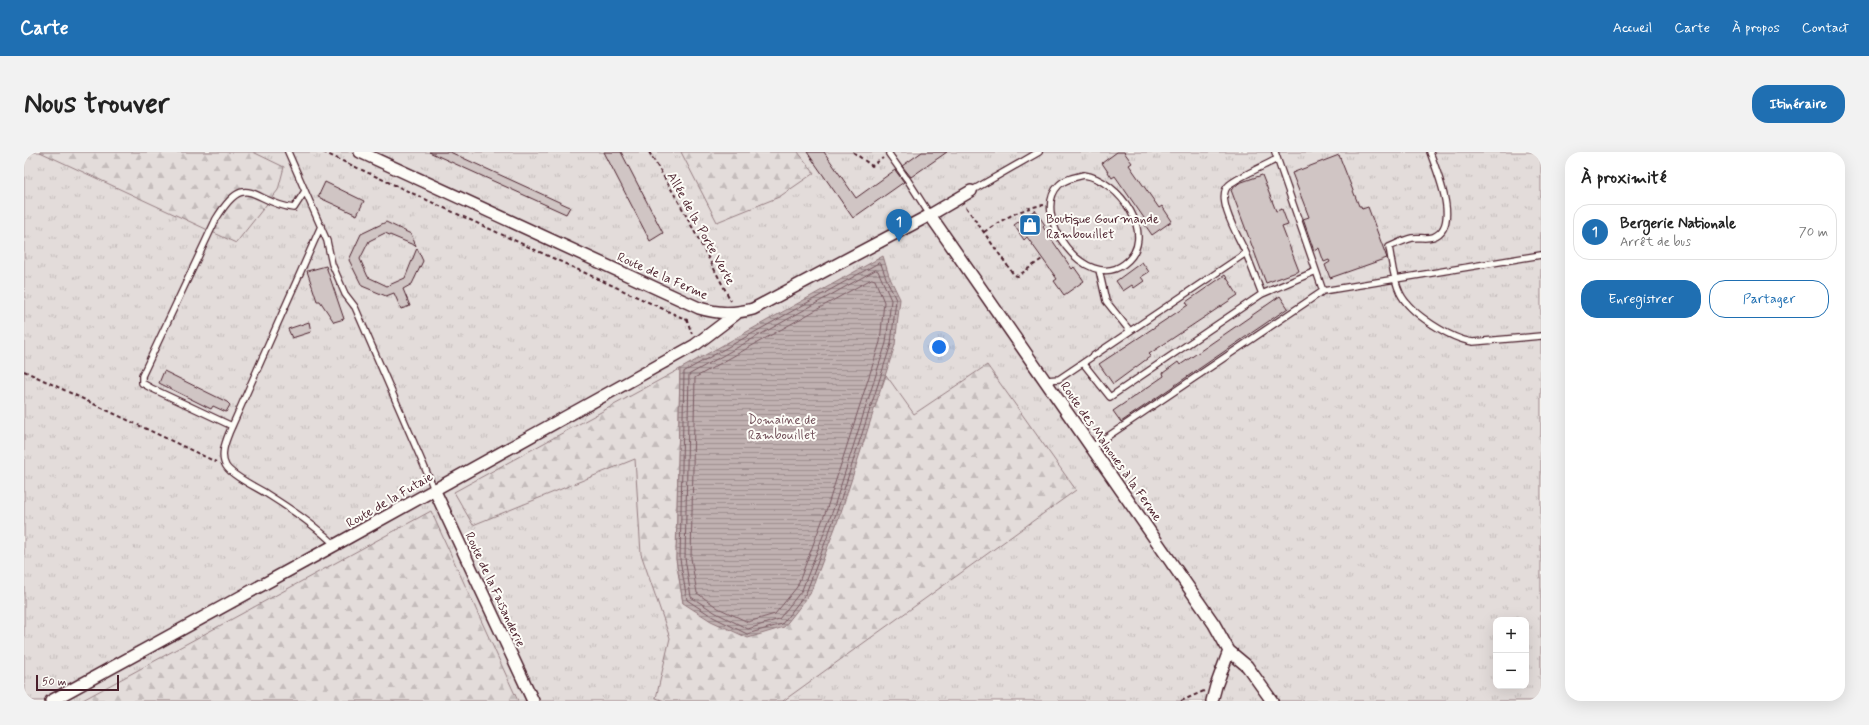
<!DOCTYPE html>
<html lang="fr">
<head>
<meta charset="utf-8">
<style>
  :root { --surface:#fff; --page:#f2f2f2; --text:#222; --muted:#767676; --line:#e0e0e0; --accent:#1f6fb2 }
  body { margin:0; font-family:Mynerve,sans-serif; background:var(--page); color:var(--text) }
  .controls { position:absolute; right:12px; bottom:12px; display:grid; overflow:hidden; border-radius:8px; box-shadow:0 4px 16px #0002 }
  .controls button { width:36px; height:36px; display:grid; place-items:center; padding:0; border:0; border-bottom:1px solid var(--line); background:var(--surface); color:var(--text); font:20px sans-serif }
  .scale { position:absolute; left:12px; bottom:10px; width:83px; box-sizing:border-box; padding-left:4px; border:2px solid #4a1f2b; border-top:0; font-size:11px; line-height:14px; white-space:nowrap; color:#4a1f2b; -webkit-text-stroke:3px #fdfcf7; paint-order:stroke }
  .you { position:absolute; left:915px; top:195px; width:14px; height:14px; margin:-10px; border:3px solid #fff; border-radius:50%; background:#1a73e8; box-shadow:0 0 0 6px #1a73e833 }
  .badge { display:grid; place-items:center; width:26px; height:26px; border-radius:50%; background:var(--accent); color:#fff; font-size:13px; font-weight:700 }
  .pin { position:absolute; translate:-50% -33px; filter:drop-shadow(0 1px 2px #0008) }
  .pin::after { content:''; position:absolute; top:21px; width:14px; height:12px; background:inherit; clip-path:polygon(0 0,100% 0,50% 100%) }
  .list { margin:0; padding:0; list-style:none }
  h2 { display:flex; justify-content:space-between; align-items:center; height:52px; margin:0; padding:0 16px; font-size:17px }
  h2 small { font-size:13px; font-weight:400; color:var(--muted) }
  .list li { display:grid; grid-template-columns:26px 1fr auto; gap:12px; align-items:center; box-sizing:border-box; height:56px; margin:0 8px 8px; padding:0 8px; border:1px solid var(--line); border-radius:16px }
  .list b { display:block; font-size:15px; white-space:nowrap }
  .list p { margin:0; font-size:13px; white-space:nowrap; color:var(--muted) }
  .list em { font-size:13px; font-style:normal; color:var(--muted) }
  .actions { display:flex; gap:8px; padding:12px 16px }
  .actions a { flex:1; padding:9px 0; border:1px solid var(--accent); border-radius:16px; text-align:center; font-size:14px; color:var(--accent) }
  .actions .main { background:var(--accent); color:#fff }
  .map { position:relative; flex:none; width:1517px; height:549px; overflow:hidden; border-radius:16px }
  header { display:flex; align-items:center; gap:24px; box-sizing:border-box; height:56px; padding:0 20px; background:var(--accent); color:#fff }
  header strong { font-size:19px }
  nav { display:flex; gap:22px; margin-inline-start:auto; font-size:14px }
  .intro { display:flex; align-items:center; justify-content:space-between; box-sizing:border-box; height:96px; padding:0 24px }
  h1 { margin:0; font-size:28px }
  .button { padding:10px 18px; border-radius:16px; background:var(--accent); color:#fff; font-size:14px; font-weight:700 }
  main { display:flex; gap:24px; padding:0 24px }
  aside { flex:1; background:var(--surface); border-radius:16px; box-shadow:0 4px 16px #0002 }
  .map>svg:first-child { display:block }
</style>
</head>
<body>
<header>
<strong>Carte</strong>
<nav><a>Accueil</a><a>Carte</a><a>À propos</a><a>Contact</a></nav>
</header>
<div class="intro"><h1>Nous trouver</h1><a class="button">Itinéraire</a></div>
<main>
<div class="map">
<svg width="1517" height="549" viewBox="0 0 1517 549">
  <defs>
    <pattern id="grass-tufts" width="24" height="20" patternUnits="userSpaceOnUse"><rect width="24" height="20" fill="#e3dcda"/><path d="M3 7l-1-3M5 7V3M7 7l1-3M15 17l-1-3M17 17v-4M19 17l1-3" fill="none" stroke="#c4bcbb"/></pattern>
    <pattern id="forest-firs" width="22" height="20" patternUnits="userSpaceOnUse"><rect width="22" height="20" fill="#e3dcda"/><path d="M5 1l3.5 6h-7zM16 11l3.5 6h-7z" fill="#c4bcbb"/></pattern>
    <pattern id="water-rules" width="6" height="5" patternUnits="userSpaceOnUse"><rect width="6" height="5" fill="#c0b1b1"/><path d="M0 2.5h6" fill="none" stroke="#9e8f90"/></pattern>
  </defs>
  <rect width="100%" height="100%" fill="#fdfcf7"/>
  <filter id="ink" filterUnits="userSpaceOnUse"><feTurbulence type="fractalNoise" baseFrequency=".025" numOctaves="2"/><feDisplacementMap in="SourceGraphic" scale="8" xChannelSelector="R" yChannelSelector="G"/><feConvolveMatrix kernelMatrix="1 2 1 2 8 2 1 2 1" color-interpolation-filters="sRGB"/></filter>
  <g filter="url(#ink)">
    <!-- grass -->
    <path fill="url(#grass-tufts)" stroke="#967e82" fill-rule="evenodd" d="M0 0H1517V549H0ZM1472 468H1502V534H1472Z"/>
    <!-- forest -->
    <path fill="url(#forest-firs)" stroke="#967e82" d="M16 0H229L260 15 254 38 212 91Z
      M657 0H774L790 21 755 45 693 70Z
      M963 213 1052 338 759 549H641L632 546 646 486 617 402 611 307 449 373 430 340 656 217 652 407 659 451 858 235 862 223 890 262Z
      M407 359 494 549H57Z"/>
    <!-- water -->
    <path fill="url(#water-rules)" stroke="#91777b" d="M859 104 865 124 876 147 871 193 817 360 786 442 760 475 724 486 687 469 659 451 652 407 656 217Z"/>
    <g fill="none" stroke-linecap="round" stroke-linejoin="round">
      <!-- shore -->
      <path stroke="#795961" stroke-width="1" d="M855 111 857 112 862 126 872 148 867 192 813 359 782 441 758 472 723 482 689 465 663 448 656 407 660 220Z
        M852 118 854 119 867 148 862 191 809 358 778 438 755 467 724 477 692 461 667 445 661 406 665 223Z
        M848 127 851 128 860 150 856 190 803 356 773 435 751 462 724 470 694 456 673 441 667 406 671 226Z"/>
    </g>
    <!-- building -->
    <path fill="#d0c5c4" stroke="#4a1f2b" d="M405 0H426L546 55 542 62Z
      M580 0H597L639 81 626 89Z
      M783 0H800L832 46 871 18 880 30 829 66Z
      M898 0H923L887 25 878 14Z
      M1093 0H1100L1108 11 1105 13 1135 56 1138 54 1148 69 1128 83 1117 67 1120 66 1091 24 1088 26 1078 11Z
      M1315 3 1335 54H1337L1338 57 1344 55 1363 106 1306 126 1301 113 1306 110 1305 108 1300 110 1295 96 1290 99 1279 67 1285 65 1268 21Z
      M1238 23 1252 59 1258 57 1264 73 1258 75 1275 119 1242 131 1207 38 1215 31Z
      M301 30 340 49 333 63 294 45Z
      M1011 58 1021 73 1019 75 1048 117 1050 115 1060 129 1040 143 1030 129 1033 127 1003 85 1000 88 990 73Z
      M362 70 387 82 392 94 361 81 345 89 336 107 344 125 363 134 381 126 393 96 399 109 388 132 379 137 386 154 377 157 370 141 362 144 338 134 325 108 337 82Z
      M1118 110 1125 120 1117 125 1120 129 1110 136 1108 133 1099 139 1092 129Z
      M302 114 320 167 310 170 296 149H293L283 119Z
      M1201 123 1214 143 1125 202 1127 204 1089 232 1075 212 1164 153 1162 150Z
      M1256 144 1264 156 1097 270 1089 259 1140 224 1139 221 1154 210 1156 213Z
      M285 170 287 180 268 186 264 177Z
      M140 219 203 250 206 253 202 260 189 254 187 257 135 231Z"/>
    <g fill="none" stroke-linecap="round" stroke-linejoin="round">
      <!-- lane casing -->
      <g stroke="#4a1f2b" stroke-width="8">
        <path id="lane" d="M264 0 303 89 308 112 321 142 331 155 410 337
          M1251 0 1299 139
          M1406 0C1412 18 1438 75 1409 85 1403 87 1395 85 1388 86 1380 88 1372 92 1365 95 1368 110 1369 127 1376 141 1386 162 1427 187 1449 190L1517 184
          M865 2 882 26
          M1060 23C1095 28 1136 85 1100 112 1062 141 1005 63 1035 33 1041 27 1051 25 1060 23Z
          M883 27 906 63
          M947 39 1015 0
          M297 74 205 281C201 291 196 304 202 314 208 324 232 335 243 342 267 357 291 373 311 393
          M1222 101 1238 142
          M1075 118 1082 149 1106 179
          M1059 211 1086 245 1238 142 1292 119
          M1022 228 1035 227 1222 101C1215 86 1190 45 1205 33 1214 25 1242 13 1253 7
          M208 274 127 236 118 231V224L192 67C223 16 228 51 270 56L281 39
          M1068 295 1299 139 1517 103"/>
      </g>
      <!-- street casing -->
      <g stroke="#4a1f2b" stroke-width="14">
        <path id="street" d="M336 0 675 156C695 162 710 162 729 157L906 63 947 39
          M906 63 1190 472 1205 499 1223 514 1248 549
          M410 337 509 549
          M27 549 311 393 671 193 712 162
          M1188 549 1192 534 1205 499"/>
      </g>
      <!-- path -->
      <path stroke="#4a1f2b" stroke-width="2" stroke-dasharray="4 3" stroke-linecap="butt" d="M299 0 663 168 668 182
        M625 0 656 52 707 149
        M829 0 848 14 859 6
        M942 55 990 123 994 124 1018 107
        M960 80C979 67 997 56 1020 53
        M0 219 192 310
        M1157 549 1180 539"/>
      <!-- lane -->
      <use href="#lane" stroke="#fdfcf7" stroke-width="5.5"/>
      <!-- street -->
      <use href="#street" stroke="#fdfcf7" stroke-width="11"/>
    </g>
  </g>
  <!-- icons -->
  <defs>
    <g id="shop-square" transform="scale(1.15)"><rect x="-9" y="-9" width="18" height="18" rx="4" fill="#1f6fb2" stroke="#fdfcf7"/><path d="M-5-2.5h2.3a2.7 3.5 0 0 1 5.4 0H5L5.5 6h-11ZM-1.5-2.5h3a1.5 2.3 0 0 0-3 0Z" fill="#fff"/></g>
  </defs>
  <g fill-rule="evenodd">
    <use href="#shop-square" x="1006" y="73"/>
  </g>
  <g text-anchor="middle" stroke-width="4" stroke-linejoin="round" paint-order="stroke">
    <!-- poi labels -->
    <g font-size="13" fill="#4a1f2b" stroke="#fdfcf7" text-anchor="start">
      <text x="1022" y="71">Boutique Gourmande<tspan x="1022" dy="15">Rambouillet</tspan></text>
    </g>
    <!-- street labels -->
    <g font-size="13" fill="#4a1f2b" stroke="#fdfcf7">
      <text transform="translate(678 76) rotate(61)" y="5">Allée de la Porte Verte</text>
      <text transform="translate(639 123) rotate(24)" y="5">Route de la Ferme</text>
      <text transform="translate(1088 299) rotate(55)" y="5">Route des Malnoues à la Ferme</text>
      <text transform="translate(365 347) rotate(-30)" y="5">Route de la Futaie</text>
      <text transform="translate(472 437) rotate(65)" y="5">Route de la Faisanderie</text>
    </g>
    <!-- park labels -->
    <g font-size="13" fill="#704e57" stroke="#fdfcf7">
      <text x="758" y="272">Domaine de<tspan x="758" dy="15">Rambouillet</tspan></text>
    </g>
  </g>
</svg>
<div class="controls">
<button>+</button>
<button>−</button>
</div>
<div class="scale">50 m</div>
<div class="you"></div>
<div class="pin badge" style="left:875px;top:90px">1</div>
</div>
<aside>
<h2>À proximité<small></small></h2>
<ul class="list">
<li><span class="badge">1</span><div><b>Bergerie Nationale</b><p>Arrêt de bus</p></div><em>70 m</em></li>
</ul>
<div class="actions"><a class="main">Enregistrer</a><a>Partager</a></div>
</aside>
</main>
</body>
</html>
